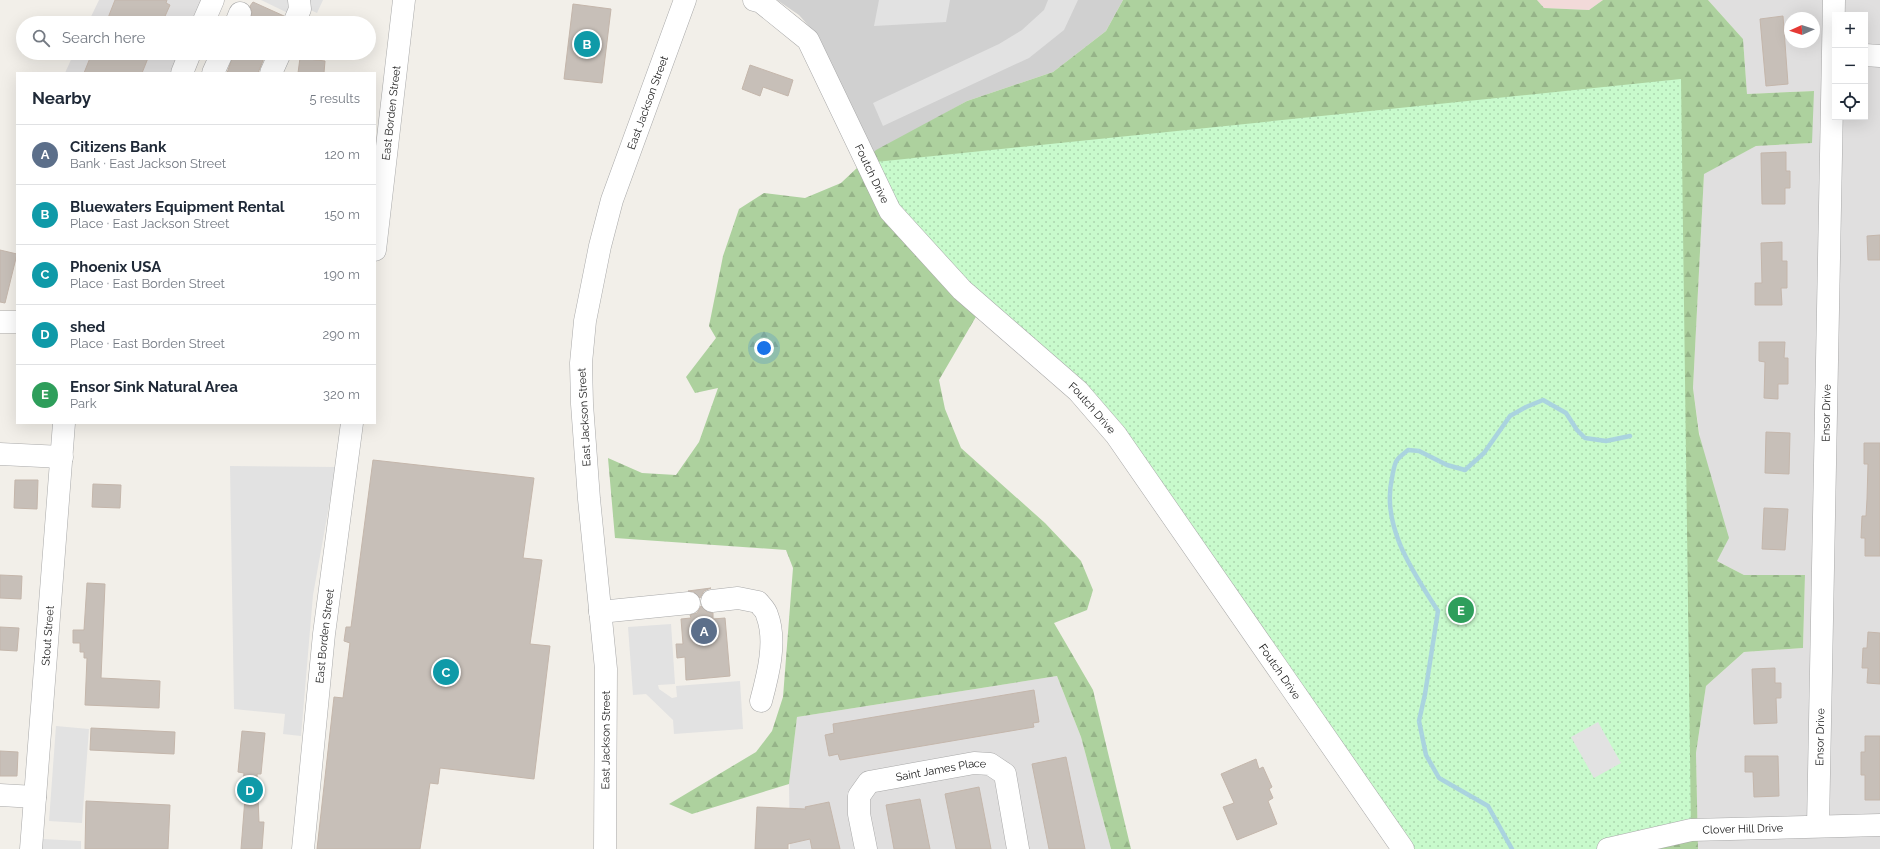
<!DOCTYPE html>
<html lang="en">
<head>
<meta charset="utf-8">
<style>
  :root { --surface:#fff; --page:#f6f6f7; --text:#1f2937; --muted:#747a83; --line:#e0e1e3; --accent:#b45309 }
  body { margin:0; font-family:Raleway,sans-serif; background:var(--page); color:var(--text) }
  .controls { position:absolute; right:12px; top:12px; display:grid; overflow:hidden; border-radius:0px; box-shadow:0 4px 16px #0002 }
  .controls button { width:36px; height:36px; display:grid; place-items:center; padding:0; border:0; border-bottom:1px solid var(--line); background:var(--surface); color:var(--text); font:20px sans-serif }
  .compass { position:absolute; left:1784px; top:12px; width:36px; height:36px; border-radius:50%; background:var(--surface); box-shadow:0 4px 16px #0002; rotate:267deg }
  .you { position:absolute; left:764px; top:348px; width:14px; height:14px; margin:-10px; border:3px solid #fff; border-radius:50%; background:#1a73e8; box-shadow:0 0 0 6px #1a73e833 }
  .badge { display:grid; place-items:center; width:26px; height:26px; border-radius:50%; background:var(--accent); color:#fff; font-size:13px; font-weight:700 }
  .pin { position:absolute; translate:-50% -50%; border:2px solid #fff; box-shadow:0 1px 4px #0006 }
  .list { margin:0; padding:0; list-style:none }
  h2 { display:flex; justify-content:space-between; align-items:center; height:52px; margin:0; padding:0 16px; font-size:17px }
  h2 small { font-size:13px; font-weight:400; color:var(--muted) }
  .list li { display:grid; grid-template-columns:26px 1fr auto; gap:12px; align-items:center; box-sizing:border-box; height:60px; padding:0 16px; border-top:1px solid var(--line) }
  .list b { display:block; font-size:15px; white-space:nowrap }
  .list p { margin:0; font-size:13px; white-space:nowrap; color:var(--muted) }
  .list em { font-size:13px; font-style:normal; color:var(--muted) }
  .icon { flex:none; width:22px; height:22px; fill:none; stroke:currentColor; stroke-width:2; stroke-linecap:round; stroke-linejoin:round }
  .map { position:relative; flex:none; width:1880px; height:849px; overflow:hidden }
  .search { position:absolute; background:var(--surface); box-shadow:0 4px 16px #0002; left:16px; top:16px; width:360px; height:44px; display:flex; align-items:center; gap:10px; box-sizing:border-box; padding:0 14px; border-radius:22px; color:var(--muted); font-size:15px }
  .panel { position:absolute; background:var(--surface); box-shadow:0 4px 16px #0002; left:16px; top:72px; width:360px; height:352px; border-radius:0px }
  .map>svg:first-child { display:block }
</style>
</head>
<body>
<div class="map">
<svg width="1880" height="849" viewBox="0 0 1880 849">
  <defs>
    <pattern id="forest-firs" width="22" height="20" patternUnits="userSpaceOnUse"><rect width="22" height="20" fill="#add19e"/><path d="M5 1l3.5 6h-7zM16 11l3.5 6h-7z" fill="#95b388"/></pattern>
    <pattern id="park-dots" width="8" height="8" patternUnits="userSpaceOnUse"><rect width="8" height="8" fill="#c8facc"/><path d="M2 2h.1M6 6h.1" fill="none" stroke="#acd6af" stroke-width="1.8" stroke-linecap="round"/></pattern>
  </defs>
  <rect width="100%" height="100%" fill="#f2efe9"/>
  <!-- residential -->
  <path fill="#e0dfdf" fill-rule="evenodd" d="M99 0H208L198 23H88Z
    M1708 0H1880V849H1698L1696 753 1706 686 1744 652 1803 648 1805 575H1744L1717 561 1693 388 1704 173 1756 146 1811 143 1813 91 1747 94 1743 39ZM1835 15H1865V117H1835ZM1790 18H1814V42H1790Z
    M74 53H185L176 73H65Z
    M1057 676 1081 737 1111 849H790L789 784 797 717Z"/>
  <!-- commercial -->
  <path fill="#f2dad9" d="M1537 0H1603L1589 10 1544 8Z"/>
  <!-- religious -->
  <path fill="#d0d0d0" d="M777 0H1123L1106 31 1053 72 967 101 872 154 847 97 813 31 799 15Z"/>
  <!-- forest -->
  <path fill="url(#forest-firs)" d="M1123 0H1537L1544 8 1589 10 1603 0H1708L1743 39 1747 94 1814 91 1812 143 1756 146 1704 174 1693 388 1699 434 1729 538 1717 561 1744 575H1805L1803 648 1744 652 1706 686 1696 753 1698 849H1412L1249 501 977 315 939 380 945 409 961 448 1045 523 1081 561 1093 590 1087 610 1054 623 1093 690 1131 849H1111L1081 737 1057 676 797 717 789 784 692 814 669 804 756 752 772 731 783 697 793 568 786 550 615 538 608 458 642 473 676 475 699 442 718 388 695 393 686 377 716 338 709 326 723 256 739 209 764 193 805 198 841 183 876 150 967 101 1053 72 1106 31Z"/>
  <!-- park -->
  <path fill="url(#park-dots)" d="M1681 79 1691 830 1611 849H1402L1078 391 962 290 866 163Z"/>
  <!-- parking -->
  <path fill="#e2e2e2" d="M261 0H323L317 13 304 7 290 14Z
    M879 0H950L946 22 874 26Z
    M1048 0H1078L1064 30 1029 58 883 126 873 103 999 44 1022 30 1044 10Z
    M230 466 336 467 313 595 301 736 283 734 285 714 234 709Z
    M671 624 675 684 658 685 659 689 672 698 677 697 676 686 740 681 743 729 674 734 673 720 646 694 633 695 628 627Z
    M1598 722 1621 763 1594 778 1571 737Z
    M56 726 89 729 82 823 49 821Z
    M43 839 81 841V849H42Z"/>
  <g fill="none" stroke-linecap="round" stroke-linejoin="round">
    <!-- stream -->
    <path stroke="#aad3df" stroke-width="4.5" d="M1512 849 1488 806 1439 778 1426 755 1419 721 1425 694 1438 611C1413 572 1381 526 1392 478 1393 473 1394 464 1397 460 1400 456 1405 453 1408 450L1419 451 1447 465 1465 470 1484 453 1510 416 1526 407 1543 400 1566 413 1577 430 1585 438 1606 441 1630 436"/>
  </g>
  <!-- building -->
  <path fill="#c7bfb8" stroke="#c4b6ab" d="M115 0H167L166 3 170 5 162 23H106Z
    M253 2 284 16 282 23H249L252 12 250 6Z
    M573 4 611 9 602 83 564 79Z
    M1783 16 1788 84 1766 86 1760 19Z
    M92 53H150L142 73H84Z
    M234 53H266L258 73H227Z
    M300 58 325 61 324 73H298Z
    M750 65 793 80 788 96 763 87 760 96 742 89Z
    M1786 152V171H1790V188H1785V204H1762L1761 153Z
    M1880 235V260H1868L1867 236Z
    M1782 242V261H1787V288H1781L1782 305H1755V283H1762L1761 243Z
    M0 250 17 254 5 303 0 302Z
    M1759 342H1785L1784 358H1788V384H1778V399L1764 398 1765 362 1759 361Z
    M1766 432 1790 433 1789 474 1765 473Z
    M1864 443H1880V556H1865V538H1861L1862 516H1866L1867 499 1868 464H1864Z
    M373 460 534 478 523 558 542 560 530 644 550 646 534 779 440 768 438 784 430 783 420 849H317L334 697 343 698 350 643 344 641 346 627H351Z
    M15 480H38L37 509 14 508Z
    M93 484 121 485 120 508 92 507Z
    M1764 508 1788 509 1785 550 1762 549Z
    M0 575 22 576 21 599 0 598Z
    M87 583 105 584 101 678 160 681 159 708 85 705 87 658H84V652H80V643H73V630H84Z
    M711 588 704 591 700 598 694 592 688 591Z
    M701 606 707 612 713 613V619L725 618 730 676 686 680 685 657 677 658 676 644H683L681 619 691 618 690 615 697 613Z
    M0 627 19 628 17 651 0 650Z
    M1868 632 1880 633V684L1867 683 1868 668H1862L1863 648H1867Z
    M1775 668V683H1781V698H1776L1777 723 1754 724 1752 669Z
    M1034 690 1039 722 1033 723 1034 727 840 760 838 754 829 756 825 735 834 733 833 724Z
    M91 728 175 732 174 754 90 750Z
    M242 731 265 733 261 774H257L259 822H264L262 849H241L245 798H242L244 773 238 772Z
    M1865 736H1880V800H1865V775H1861V752H1865Z
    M0 751 18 752 17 776H0Z
    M1745 756H1778L1779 796 1754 797 1753 772H1745Z
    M1066 757 1085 849H1049L1032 764Z
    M1256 759 1259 769 1263 767 1272 787 1269 789 1273 798 1268 801 1277 824 1237 840 1223 807 1234 803 1221 774Z
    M979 787 991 849H956L945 794Z
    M920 799 930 849H894L886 805Z
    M86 801 170 805 168 849H85Z
    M829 802 840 849H812L810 839 788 844V849H755L757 807 806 809 805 807Z"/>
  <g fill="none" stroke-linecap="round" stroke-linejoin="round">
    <!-- minor casing -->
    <g stroke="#a9a9a9" stroke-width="23">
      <g id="minor">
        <path id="s1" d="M754 0 761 2 808 40 890 211 962 290 1078 391 1116 435 1403 849"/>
        <path d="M203 23 213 0"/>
        <path d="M236 23 240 13"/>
        <path d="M294 23 300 9 299 0"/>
        <path d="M1865 55 1880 56"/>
        <path d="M182 73 190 53"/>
        <path d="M213 73 222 53"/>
        <path d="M271 73 280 53"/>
        <path id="s2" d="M375 250 404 0"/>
        <path d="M0 322H17"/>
        <path d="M0 454 62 457"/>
        <path d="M712 601 738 598 758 602C761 606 766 610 767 615 777 641 768 675 761 701"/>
        <path d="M600 612 689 603"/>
        <path d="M0 795 35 797"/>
        <path id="s3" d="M1818 826 1834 0"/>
        <path id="s4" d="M31 849 64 423"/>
        <path id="s5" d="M303 849 324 634 352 423"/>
        <path id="s6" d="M605 849 606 669 589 499 582 404 581 363 585 321 600 246 612 200 685 0"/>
        <path id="s7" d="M866 849 859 814V796L869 782 974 763 990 764 1005 774 1018 849"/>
        <path id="s8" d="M1608 849 1691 830 1880 825"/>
      </g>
    </g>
    <!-- minor -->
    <use href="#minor" stroke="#fff" stroke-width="22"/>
  </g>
  <g text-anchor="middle" stroke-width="3.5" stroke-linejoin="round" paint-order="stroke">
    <!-- street labels -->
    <g font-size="11" fill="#222" stroke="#fff">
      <text dy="4" stroke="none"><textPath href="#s6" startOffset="757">East Jackson Street</textPath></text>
      <text dy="4" stroke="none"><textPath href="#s2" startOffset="138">East Borden Street</textPath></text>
      <text dy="4" stroke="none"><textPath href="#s1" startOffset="216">Foutch Drive</textPath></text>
      <text dy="4" stroke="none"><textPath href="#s1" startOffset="540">Foutch Drive</textPath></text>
      <text dy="4" stroke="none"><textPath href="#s3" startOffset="413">Ensor Drive</textPath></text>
      <text transform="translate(584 417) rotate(-93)" y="4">East Jackson Street</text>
      <text dy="4" stroke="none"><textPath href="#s4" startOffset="214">Stout Street</textPath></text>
      <text dy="4" stroke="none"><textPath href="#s5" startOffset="214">East Borden Street</textPath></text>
      <text dy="4" stroke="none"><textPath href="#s1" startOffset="864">Foutch Drive</textPath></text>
      <text dy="4" stroke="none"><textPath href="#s3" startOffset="89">Ensor Drive</textPath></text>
      <text dy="4" stroke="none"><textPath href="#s6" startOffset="109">East Jackson Street</textPath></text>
      <text dy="4" stroke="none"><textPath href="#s7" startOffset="144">Saint James Place</textPath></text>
      <text dy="4" stroke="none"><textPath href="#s8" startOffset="137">Clover Hill Drive</textPath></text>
    </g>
  </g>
</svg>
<div class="controls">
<button>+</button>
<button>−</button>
<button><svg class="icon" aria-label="locate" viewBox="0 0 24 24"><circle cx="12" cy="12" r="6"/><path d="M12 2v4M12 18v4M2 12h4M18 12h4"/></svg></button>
</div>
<svg class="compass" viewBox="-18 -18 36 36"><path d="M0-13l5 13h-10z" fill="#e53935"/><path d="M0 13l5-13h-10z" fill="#747a83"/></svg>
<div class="you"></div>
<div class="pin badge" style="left:704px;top:631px;background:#5c6f8a">A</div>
<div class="pin badge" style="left:587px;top:44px;background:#0f9aa8">B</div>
<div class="pin badge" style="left:446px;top:672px;background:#0f9aa8">C</div>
<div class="pin badge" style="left:250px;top:790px;background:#0f9aa8">D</div>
<div class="pin badge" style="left:1461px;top:610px;background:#2e9e5b">E</div>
<div class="search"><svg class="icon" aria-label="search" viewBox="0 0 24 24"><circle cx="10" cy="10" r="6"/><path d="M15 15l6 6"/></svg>Search here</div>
<section class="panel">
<h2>Nearby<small>5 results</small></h2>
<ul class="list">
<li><span class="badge" style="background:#5c6f8a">A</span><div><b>Citizens Bank</b><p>Bank · East Jackson Street</p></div><em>120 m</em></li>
<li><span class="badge" style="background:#0f9aa8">B</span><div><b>Bluewaters Equipment Rental</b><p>Place · East Jackson Street</p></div><em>150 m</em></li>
<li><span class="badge" style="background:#0f9aa8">C</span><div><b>Phoenix USA</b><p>Place · East Borden Street</p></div><em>190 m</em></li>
<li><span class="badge" style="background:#0f9aa8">D</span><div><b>shed</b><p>Place · East Borden Street</p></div><em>290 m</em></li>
<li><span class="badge" style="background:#2e9e5b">E</span><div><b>Ensor Sink Natural Area</b><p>Park</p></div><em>320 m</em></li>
</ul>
</section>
</div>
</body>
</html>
